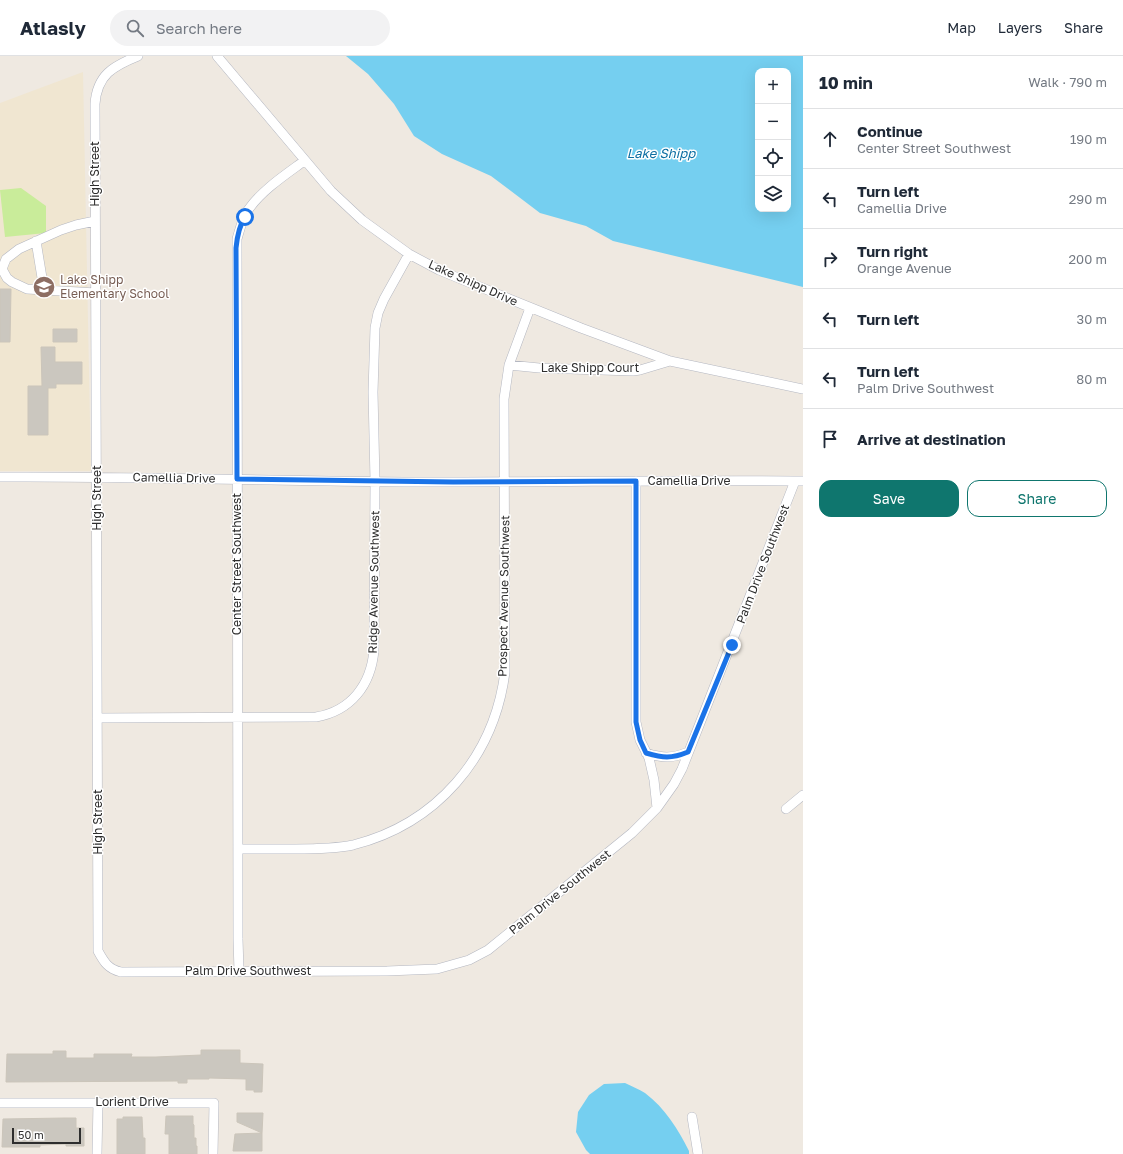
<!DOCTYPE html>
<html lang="en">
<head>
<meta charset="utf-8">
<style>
  :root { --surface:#fff; --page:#f2f2f3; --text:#1f2937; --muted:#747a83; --line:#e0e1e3; --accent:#0f766e }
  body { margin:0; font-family:"Golos Text",sans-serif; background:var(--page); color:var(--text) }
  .controls { position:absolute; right:12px; top:12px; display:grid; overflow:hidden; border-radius:8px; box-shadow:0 4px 16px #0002 }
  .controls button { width:36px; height:36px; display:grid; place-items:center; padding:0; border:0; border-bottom:1px solid var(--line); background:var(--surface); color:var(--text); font:20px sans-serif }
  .scale { position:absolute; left:12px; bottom:10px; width:69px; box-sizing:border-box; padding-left:4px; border:2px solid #2e2e2e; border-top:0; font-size:11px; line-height:14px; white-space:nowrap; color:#2e2e2e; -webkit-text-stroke:3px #fff; paint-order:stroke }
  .stop { position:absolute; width:12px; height:12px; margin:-9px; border:3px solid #1a73e8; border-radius:50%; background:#fff }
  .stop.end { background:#1a73e8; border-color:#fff; box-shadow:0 1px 4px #0008 }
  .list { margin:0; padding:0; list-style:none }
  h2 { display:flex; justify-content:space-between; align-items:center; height:52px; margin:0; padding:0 16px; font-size:17px }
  h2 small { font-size:13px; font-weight:400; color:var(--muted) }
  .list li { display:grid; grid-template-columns:26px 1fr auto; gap:12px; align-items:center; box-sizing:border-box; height:60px; padding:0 16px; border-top:1px solid var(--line) }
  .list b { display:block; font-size:15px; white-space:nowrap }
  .list p { margin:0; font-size:13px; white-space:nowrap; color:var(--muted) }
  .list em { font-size:13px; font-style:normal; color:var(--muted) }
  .actions { display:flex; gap:8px; padding:12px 16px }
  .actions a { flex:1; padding:9px 0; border:1px solid var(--accent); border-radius:12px; text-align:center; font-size:14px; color:var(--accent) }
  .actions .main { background:var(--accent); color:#fff }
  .icon { flex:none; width:22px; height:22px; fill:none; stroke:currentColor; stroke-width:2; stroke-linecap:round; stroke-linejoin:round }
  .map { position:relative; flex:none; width:803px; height:1098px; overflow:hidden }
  header { display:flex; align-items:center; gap:24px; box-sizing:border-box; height:56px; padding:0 20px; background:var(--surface); border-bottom:1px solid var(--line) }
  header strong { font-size:19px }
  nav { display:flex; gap:22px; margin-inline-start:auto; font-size:14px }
  .search { width:280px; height:36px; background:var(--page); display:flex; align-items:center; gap:10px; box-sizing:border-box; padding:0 14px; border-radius:22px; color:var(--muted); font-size:15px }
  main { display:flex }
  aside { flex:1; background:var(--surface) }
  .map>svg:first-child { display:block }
</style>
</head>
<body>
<header>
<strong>Atlasly</strong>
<div class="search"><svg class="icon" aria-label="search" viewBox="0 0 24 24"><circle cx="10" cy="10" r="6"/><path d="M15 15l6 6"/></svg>Search here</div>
<nav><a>Map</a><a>Layers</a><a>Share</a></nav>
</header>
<main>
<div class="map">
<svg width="803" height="1098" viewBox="0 0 803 1098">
  <rect width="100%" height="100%" fill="#efe9e1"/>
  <!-- education -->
  <path fill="#f0e6d1" d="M83 16 91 415H0V47Z"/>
  <!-- pitch -->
  <path fill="#c9ec9a" d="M21 132 46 150V177L5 181 0 134Z"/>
  <!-- water -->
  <path fill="#75cff0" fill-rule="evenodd" d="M346 0H803V231L613 185 586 170 540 157 491 120 442 98 414 80 394 48 368 18ZM758 15H788V153H758Z
    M625 1027C631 1030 639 1033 645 1037 665 1052 678 1073 689 1095V1098H590L586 1094 576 1076 578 1056 589 1039 604 1028Z"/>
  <!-- building -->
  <path fill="#cbc7bf" stroke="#cbc5ba" d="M0 233H11L10 286H0Z
    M53 273H77V286H53Z
    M41 291H55V306H82V328H56V332H48V379H28V330H42Z
    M201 994H240V1007L263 1008 262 1036H254V1034H246V1023L209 1022V1023H187V1027H178V1025L6 1026 7 998H53V995H66V1002H94V998H132L131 1001H156L201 999Z
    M237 1057H263L262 1077 237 1066Z
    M166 1060H193V1068L194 1069V1082H196V1090H197V1098H169V1078H165Z
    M123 1061H142L143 1082H145V1098H117V1063H123Z
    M65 1062H76V1072H84V1090H66V1088L40 1089V1091H2L3 1063Z
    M262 1077V1095H233L235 1078Z"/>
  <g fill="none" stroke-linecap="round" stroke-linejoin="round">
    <!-- minor casing -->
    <g stroke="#b4b7c1" stroke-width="10">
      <path id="minor" d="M138 0C113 10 97 19 95 48L98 895C104 906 108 913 121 916L387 915 437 913 469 904 488 894 632 777 657 752 674 728 682 713 795 425
        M217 0 331 135 362 164 409 198 439 214 468 226 581 272 670 305 803 333
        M95 165 76 169 61 174 19 193 6 203 2 213 7 222 12 226 27 233 96 237
        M36 185 44 234
        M509 309 539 312 633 315 640 314 670 305
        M0 421C151 420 301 426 452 426 569 426 686 424 803 425
        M636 425V666L640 684 649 702 654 724 657 752
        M97 662 316 661C351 655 371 629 374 594L375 425 373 336 375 272 378 257 384 243 409 198
        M646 697C663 702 671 703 688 696
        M786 753 803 739
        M238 793C257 793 276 793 295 793 314 793 334 793 353 789 436 768 494 702 505 616L504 343 509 309 530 252
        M239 915 238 883 237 183C240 173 242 163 248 154 262 134 285 119 304 105
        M0 1047H214L213 1098
        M692 1061 698 1098
        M97 1098 98 1046"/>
    </g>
    <!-- minor -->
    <use href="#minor" stroke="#fff" stroke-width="9"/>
  </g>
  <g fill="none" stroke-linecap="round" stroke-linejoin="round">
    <!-- route -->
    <path stroke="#1a73e8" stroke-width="5" d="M245 161C239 170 237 182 236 192L237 423 453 426 636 425V666L640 684 646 697C663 702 671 703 688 696L732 589"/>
  </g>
  <!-- icons -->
  <defs>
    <g id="school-disc" transform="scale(1.15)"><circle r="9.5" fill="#8d6e63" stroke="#fff"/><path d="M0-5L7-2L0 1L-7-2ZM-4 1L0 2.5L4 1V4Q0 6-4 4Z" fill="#fff"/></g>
  </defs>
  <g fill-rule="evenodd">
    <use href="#school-disc" x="44" y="231"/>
  </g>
  <g text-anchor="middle" stroke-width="3" stroke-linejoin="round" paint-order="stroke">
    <!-- street labels -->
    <g font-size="12" fill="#2e2e2e" stroke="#fff">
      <text transform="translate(95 118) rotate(-90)" y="4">High Street</text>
      <text transform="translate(473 227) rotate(24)" y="4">Lake Shipp Drive</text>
      <text x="590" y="316">Lake Shipp Court</text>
      <text transform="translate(174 422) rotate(1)" y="4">Camellia Drive</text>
      <text x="689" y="429">Camellia Drive</text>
      <text transform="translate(97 442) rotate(-90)" y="4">High Street</text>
      <text transform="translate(237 508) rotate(-90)" y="4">Center Street Southwest</text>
      <text transform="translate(763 508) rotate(-69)" y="4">Palm Drive Southwest</text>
      <text transform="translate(374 526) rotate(-89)" y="4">Ridge Avenue Southwest</text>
      <text transform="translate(504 540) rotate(-89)" y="4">Prospect Avenue Southwest</text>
      <text transform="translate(98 766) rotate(-90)" y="4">High Street</text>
      <text transform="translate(560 836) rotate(-39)" y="4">Palm Drive Southwest</text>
      <text x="248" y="919">Palm Drive Southwest</text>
      <text x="132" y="1050">Lorient Drive</text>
    </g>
    <!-- education labels -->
    <g font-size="12" fill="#785e54" stroke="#fff" text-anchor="start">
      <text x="60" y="228">Lake Shipp<tspan x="60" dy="14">Elementary School</tspan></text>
    </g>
    <!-- water labels -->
    <g font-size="13" font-style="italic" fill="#0d6fa3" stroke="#fff">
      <text x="661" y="102">Lake Shipp</text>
    </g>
  </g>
</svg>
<div class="controls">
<button>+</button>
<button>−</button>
<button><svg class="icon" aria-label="locate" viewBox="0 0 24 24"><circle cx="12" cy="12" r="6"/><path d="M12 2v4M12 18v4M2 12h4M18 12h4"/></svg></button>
<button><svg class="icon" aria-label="layers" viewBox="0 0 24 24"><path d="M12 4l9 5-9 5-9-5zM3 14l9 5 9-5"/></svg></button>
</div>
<div class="scale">50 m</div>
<div class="stop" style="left:245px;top:161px"></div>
<div class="stop end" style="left:732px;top:589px"></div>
</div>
<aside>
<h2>10 min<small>Walk · 790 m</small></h2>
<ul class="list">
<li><svg class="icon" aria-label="ahead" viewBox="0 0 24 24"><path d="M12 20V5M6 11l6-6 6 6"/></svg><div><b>Continue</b><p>Center Street Southwest</p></div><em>190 m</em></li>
<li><svg class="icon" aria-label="left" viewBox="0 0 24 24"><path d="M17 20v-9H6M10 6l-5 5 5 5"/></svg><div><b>Turn left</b><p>Camellia Drive</p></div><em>290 m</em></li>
<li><svg class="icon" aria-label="right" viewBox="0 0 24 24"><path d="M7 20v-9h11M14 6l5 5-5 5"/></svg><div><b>Turn right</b><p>Orange Avenue</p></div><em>200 m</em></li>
<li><svg class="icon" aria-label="left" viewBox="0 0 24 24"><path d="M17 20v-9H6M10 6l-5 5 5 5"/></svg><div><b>Turn left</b></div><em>30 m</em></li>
<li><svg class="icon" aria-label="left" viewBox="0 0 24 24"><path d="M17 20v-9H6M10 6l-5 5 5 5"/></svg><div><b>Turn left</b><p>Palm Drive Southwest</p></div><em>80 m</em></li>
<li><svg class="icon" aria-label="arrive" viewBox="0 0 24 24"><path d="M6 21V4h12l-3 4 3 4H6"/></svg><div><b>Arrive at destination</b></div></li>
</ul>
<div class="actions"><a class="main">Save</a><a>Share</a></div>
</aside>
</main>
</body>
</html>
